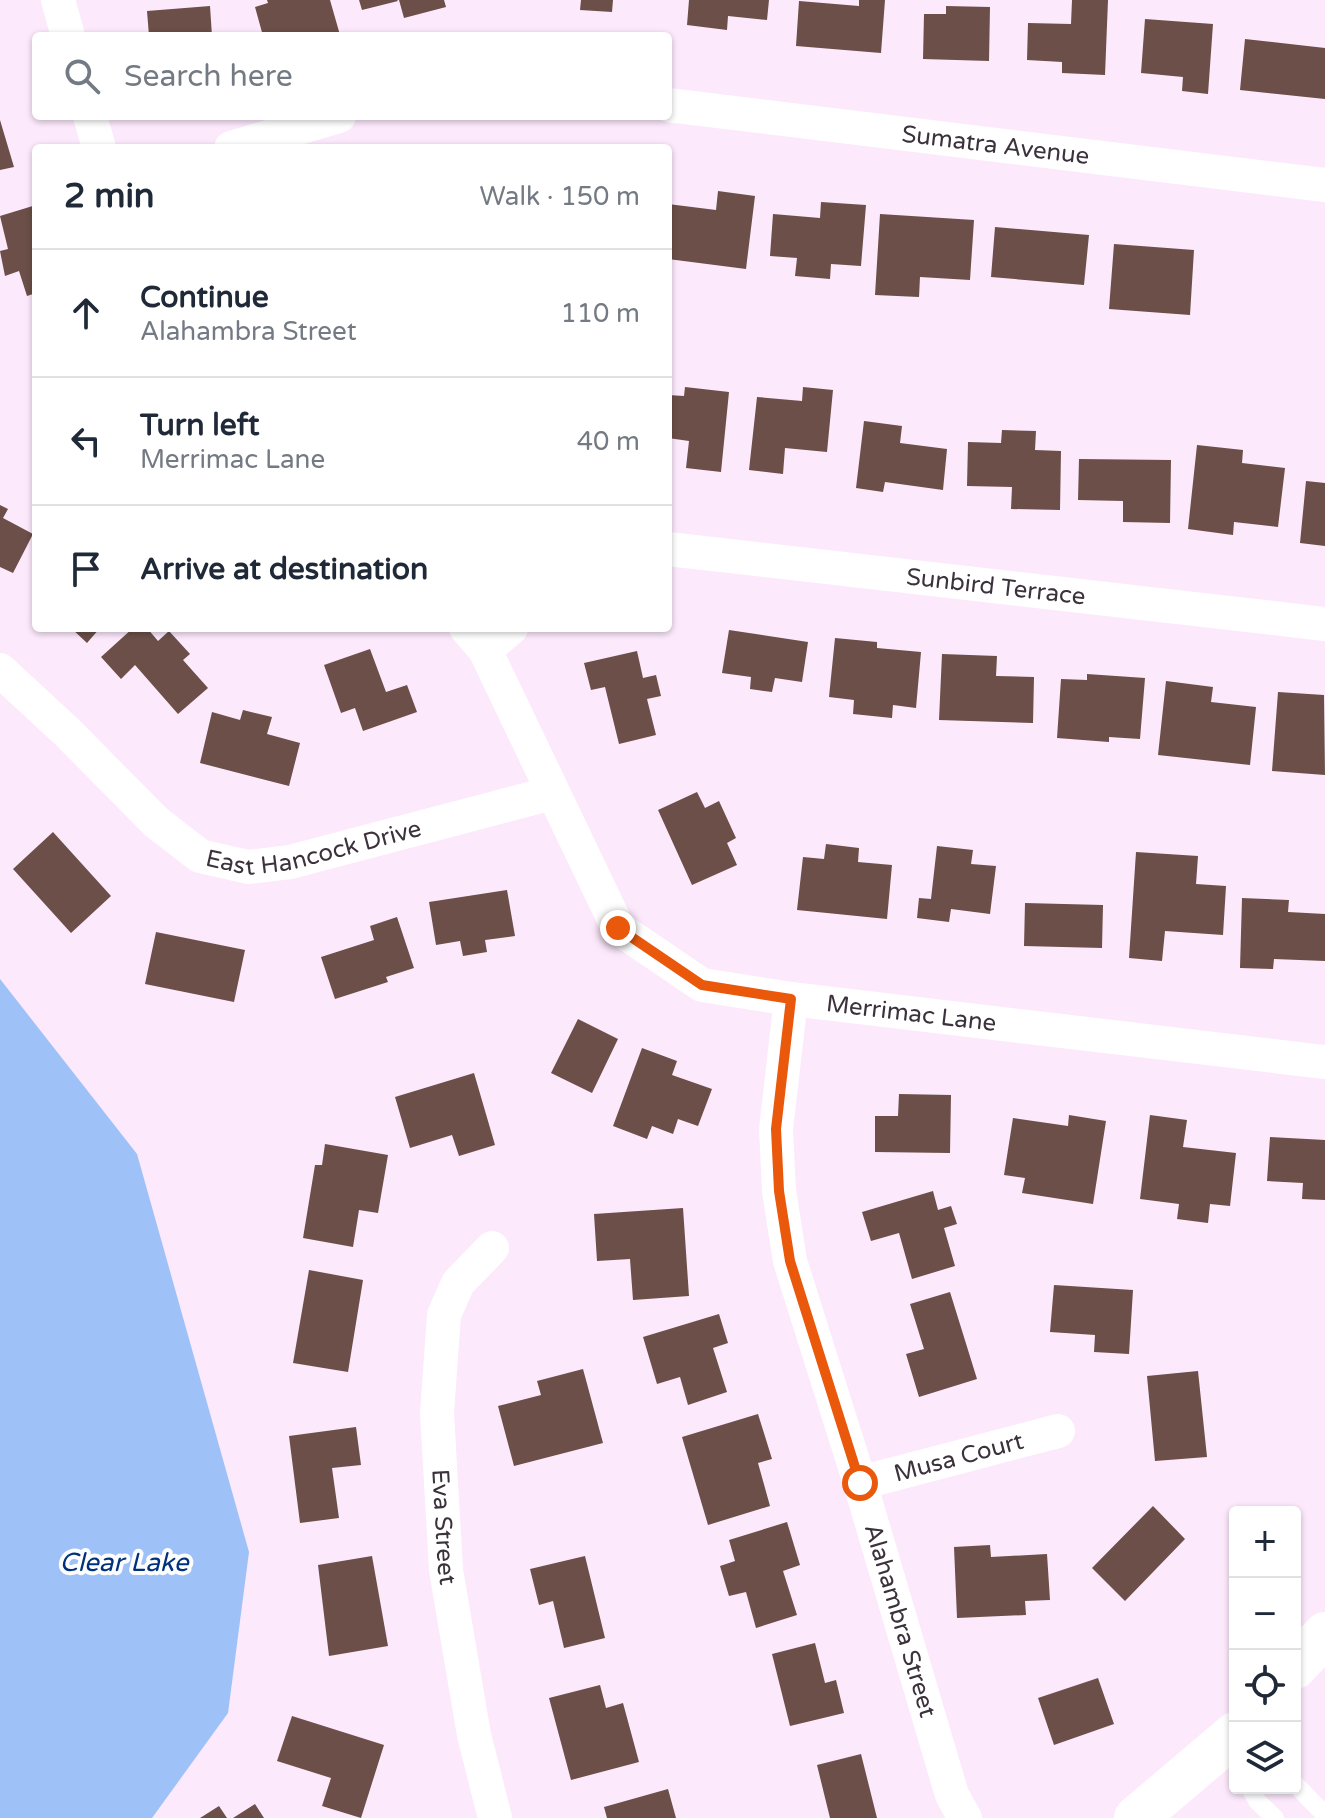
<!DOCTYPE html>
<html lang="en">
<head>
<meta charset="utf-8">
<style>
  :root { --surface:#fff; --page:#f6f6f7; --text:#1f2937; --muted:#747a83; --line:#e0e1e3 }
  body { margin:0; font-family:"Varela Round",sans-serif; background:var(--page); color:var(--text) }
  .controls { position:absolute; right:24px; bottom:24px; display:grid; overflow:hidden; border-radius:8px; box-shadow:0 2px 6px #0004 }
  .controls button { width:72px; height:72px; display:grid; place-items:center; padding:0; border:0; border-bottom:2px solid var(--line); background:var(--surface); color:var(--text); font:40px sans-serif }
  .stop { position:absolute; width:24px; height:24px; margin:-18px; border:6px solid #ea580c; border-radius:50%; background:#fff }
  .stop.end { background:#ea580c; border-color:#fff; box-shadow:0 2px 8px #0008 }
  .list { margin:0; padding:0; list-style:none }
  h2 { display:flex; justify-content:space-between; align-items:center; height:104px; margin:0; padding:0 32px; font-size:34px }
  h2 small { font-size:26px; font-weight:400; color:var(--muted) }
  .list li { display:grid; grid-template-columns:52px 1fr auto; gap:24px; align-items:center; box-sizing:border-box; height:128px; padding:0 32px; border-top:2px solid var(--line) }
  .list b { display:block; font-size:30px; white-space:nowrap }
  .list p { margin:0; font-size:26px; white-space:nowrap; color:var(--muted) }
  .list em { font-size:26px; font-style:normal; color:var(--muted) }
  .icon { flex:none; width:44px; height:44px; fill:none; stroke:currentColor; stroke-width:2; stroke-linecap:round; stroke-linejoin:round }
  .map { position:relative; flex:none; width:1325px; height:1818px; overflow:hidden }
  .search { position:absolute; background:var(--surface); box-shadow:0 2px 6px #0004; left:32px; top:32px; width:640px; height:88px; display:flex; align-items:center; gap:20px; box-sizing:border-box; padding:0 28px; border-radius:8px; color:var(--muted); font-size:30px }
  .panel { position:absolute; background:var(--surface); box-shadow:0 2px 6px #0004; left:32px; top:144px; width:640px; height:488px; border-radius:8px }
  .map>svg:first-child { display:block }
</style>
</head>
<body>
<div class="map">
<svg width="1325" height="1818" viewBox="0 0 1325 1818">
  <rect width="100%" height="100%" fill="#fce9fc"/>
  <!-- water -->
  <path fill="#9ec1f8" d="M0 979 137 1154 249 1552 228 1713 152 1818H0Z"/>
  <!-- building -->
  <path fill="#6b4f48" d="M267 0H330L340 35 263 36 255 7 268 3Z
    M359 0H397L398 1 362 10Z
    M399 0H444L446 7 404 18Z
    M581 0H613L612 12 580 10Z
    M689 0H769L767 20 728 16 727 30 687 25Z
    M859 0H885L881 53 796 46 799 1 859 6Z
    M1072 0H1108L1105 75 1062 73V62L1027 60 1028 23 1071 24Z
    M210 6 212 36H149L147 11Z
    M946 6 990 7 989 61 923 59 924 14H946Z
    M1145 19 1213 24 1208 94 1182 91 1183 77 1141 73Z
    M1245 39 1325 48V99L1240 90Z
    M0 120 14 167 0 170Z
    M718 191 755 196 746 269 668 259V204L716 210Z
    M821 202 866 205 861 266 831 264 830 279 795 276 797 258 770 256 773 214 820 218Z
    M36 205V293L27 296 19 271 5 276 0 251 8 249 0 216Z
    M880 214 974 220 970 280 920 277 919 297 875 295Z
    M995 227 1089 235 1084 285 991 277Z
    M1114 244 1194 250 1190 315 1109 309Z
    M685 387 729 392 721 472 686 468 689 441 668 438V395L684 396Z
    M803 387 833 390 827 452 785 448 783 474 749 470 757 397 802 401Z
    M864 421 902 426 900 443 947 449 943 490 885 482 883 492 856 488Z
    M1002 430 1036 431 1035 450 1061 451 1060 510 1011 509 1012 487 967 486 968 442 1001 443Z
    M1197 445 1243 450 1242 463 1285 468 1278 527 1234 522 1233 535 1188 529Z
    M1079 459 1171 460 1170 523 1123 522V501L1078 500Z
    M1306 481 1325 483V546L1300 543Z
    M0 505 8 509 3 518 33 534 13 573 0 567Z
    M71 628H100L87 643Z
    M133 628H147L158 641 169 631 190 654 183 660 208 688 178 714 135 665 121 679 101 657Z
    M729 630 808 642 802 682 775 678 772 692 750 689 751 677 722 673Z
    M835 638 877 642V648L921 652 916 708 893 705 892 718 853 714 854 700 829 697Z
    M370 649 386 692 407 685 417 712 363 731 355 708 341 713 324 665Z
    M637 651 643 678 656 675 661 696 647 699 656 735 619 744 605 687 591 690 584 663Z
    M942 654 997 656 996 676 1034 677 1033 723 939 720Z
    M1087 674 1145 678 1140 739 1109 737V742L1057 738 1061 679 1087 680Z
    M1166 681 1213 687 1211 702 1256 707 1250 765 1158 755Z
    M1278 692 1324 695 1325 775 1272 771Z
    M243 710 272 717 267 734 300 743 289 786 200 763 212 712 240 720Z
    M697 792 705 808 719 801 736 838 727 843 737 865 692 885 658 810Z
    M53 832 111 896 71 933 13 869Z
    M826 844 859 848 858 862 892 865 887 919 797 910 803 857 824 859Z
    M937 846 973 850 971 864 996 866 990 914 951 909 949 922 917 918 919 898 931 899Z
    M1136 852 1198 856 1196 884 1226 886 1223 935 1165 931 1162 961 1129 958Z
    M507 890 515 936 485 940 487 952 463 956 460 941 436 945 429 902Z
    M1242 898 1289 900 1288 912 1325 914V961L1274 959 1273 969 1240 968Z
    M1025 903 1103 905 1102 948 1024 946Z
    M397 917 414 968 386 977 388 982 335 999 321 957 374 940 370 926Z
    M156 932 245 950 234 1002 145 984Z
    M578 1019 618 1039 592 1093 551 1073Z
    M642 1048 677 1061 672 1075 712 1089 698 1126 678 1119 673 1134 652 1126 647 1139 613 1126Z
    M474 1073 495 1145 459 1156 452 1135 410 1148 395 1097Z
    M899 1094 951 1095 950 1153 875 1152V1116H898Z
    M1069 1115 1106 1121 1093 1204 1022 1193 1025 1178 1004 1175 1013 1118 1068 1126Z
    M1150 1115 1187 1120 1183 1147 1236 1153 1230 1206 1210 1204 1208 1223 1177 1219 1179 1204 1140 1199Z
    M1270 1137 1325 1140V1200L1302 1199 1303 1183 1267 1181Z
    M325 1144 388 1155 378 1213 359 1210 353 1247 303 1238 315 1165H322Z
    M933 1191 938 1210 951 1206 957 1224 944 1228 955 1266 912 1279 899 1233 871 1241 862 1212Z
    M683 1208 689 1296 633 1300 630 1259 597 1261 594 1214Z
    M309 1270 363 1280 348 1372 293 1363Z
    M1054 1285 1133 1290 1129 1354 1094 1352 1095 1335 1050 1332Z
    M950 1292 977 1379 919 1397 906 1354 924 1349 910 1304Z
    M719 1314 728 1343 713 1348 727 1392 688 1405 680 1377 657 1384 643 1337Z
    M583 1369 603 1443 514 1466 498 1406 541 1395 537 1381Z
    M1198 1371 1207 1457 1155 1461 1147 1376Z
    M758 1414 772 1459 758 1463 770 1506 708 1525 682 1437Z
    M356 1427 361 1465 332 1468 339 1518 300 1523 289 1436Z
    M1153 1506 1185 1539 1125 1601 1092 1568Z
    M787 1522 800 1565 783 1571 797 1615 756 1628 746 1592 729 1596 720 1566 735 1561 729 1540Z
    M990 1545 991 1557 1047 1554 1050 1600 1025 1601 1026 1615 957 1618 954 1547Z
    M372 1556 388 1646 329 1656 318 1565Z
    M585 1556 605 1638 564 1648 553 1601 539 1605 530 1569Z
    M815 1643 825 1683 836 1680 844 1713 790 1726 772 1654Z
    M1098 1678 1114 1724 1054 1745 1038 1698Z
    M600 1685 606 1708 623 1703 639 1762 571 1780 549 1698Z
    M292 1716 384 1745 361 1818 322 1806 331 1778 277 1761Z
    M861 1754 877 1818H830L817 1765Z
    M668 1789 676 1818H607L604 1807Z
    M255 1804 264 1818H233Z
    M219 1806 227 1818H200Z"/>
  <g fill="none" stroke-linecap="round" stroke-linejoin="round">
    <!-- service -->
    <path stroke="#fff" stroke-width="18" d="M1295 1784 1325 1815
      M1250 1788 1258 1802 1275 1818"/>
    <!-- minor -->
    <g stroke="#fff" stroke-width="34">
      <path d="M58 0 68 36"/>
      <path id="s1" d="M668 105 1325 185"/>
      <path d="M90 116 99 148"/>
      <path d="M231 148 339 116"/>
      <path id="s2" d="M668 549 1325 624"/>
      <path id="s3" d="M466 628 485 650 618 928 702 985 791 999 1325 1062"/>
      <path d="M485 650 511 628"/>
      <path id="s4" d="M0 670 67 732 156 822 200 856 248 867 290 862 552 793"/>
      <path id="s5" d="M791 999 776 1129 779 1191 790 1261 860 1483 952 1795 965 1818"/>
      <path id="s6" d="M492 1248 458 1283 444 1315 437 1413 446 1570 474 1735 495 1818"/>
      <path id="s7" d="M860 1483 1058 1431"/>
    </g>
    <!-- secondary -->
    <path stroke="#fff" stroke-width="44" d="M1295 1667 1325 1634
      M1136 1818 1235 1734"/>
  </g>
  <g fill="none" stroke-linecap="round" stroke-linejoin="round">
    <!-- route -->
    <path stroke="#ea580c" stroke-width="10" d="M618 928 702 985 791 999 776 1129 779 1191 790 1261 860 1483"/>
  </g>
  <g text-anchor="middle" stroke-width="8" stroke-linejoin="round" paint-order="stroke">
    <!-- street labels -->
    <g font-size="24" fill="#3b323b" stroke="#fdfdfd">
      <text dy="8" stroke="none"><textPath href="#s1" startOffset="330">Sumatra Avenue</textPath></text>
      <text dy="8" stroke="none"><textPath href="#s2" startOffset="330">Sunbird Terrace</textPath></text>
      <text dy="8" stroke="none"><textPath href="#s4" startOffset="390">East Hancock Drive</textPath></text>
      <text dy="8" stroke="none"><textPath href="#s3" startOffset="650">Merrimac Lane</textPath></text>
      <text dy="8" stroke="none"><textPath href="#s7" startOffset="102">Musa Court</textPath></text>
      <text dy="8" stroke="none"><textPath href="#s6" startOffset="296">Eva Street</textPath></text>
      <text dy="8" stroke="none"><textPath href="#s5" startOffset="640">Alahambra Street</textPath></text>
    </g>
    <!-- water labels -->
    <g font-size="26" font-style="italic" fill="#00317d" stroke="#fdfdfd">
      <text x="124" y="1571">Clear Lake</text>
    </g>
  </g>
</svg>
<div class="controls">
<button>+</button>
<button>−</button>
<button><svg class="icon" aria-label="locate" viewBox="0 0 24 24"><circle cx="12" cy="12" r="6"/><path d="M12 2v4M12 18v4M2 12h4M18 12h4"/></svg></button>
<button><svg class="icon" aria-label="layers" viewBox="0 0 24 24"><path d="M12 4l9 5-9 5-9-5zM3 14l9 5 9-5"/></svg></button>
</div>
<div class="stop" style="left:860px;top:1483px"></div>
<div class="stop end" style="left:618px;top:928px"></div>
<div class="search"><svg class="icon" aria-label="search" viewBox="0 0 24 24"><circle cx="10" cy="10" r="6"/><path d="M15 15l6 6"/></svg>Search here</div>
<section class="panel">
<h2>2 min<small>Walk · 150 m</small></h2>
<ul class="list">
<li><svg class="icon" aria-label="ahead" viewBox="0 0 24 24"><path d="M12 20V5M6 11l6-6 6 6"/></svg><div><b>Continue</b><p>Alahambra Street</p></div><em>110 m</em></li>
<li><svg class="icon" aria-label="left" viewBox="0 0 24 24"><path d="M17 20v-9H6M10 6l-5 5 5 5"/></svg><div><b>Turn left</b><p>Merrimac Lane</p></div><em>40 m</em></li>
<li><svg class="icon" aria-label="arrive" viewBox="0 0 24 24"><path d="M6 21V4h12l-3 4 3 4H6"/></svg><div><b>Arrive at destination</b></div></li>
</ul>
</section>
</div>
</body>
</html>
